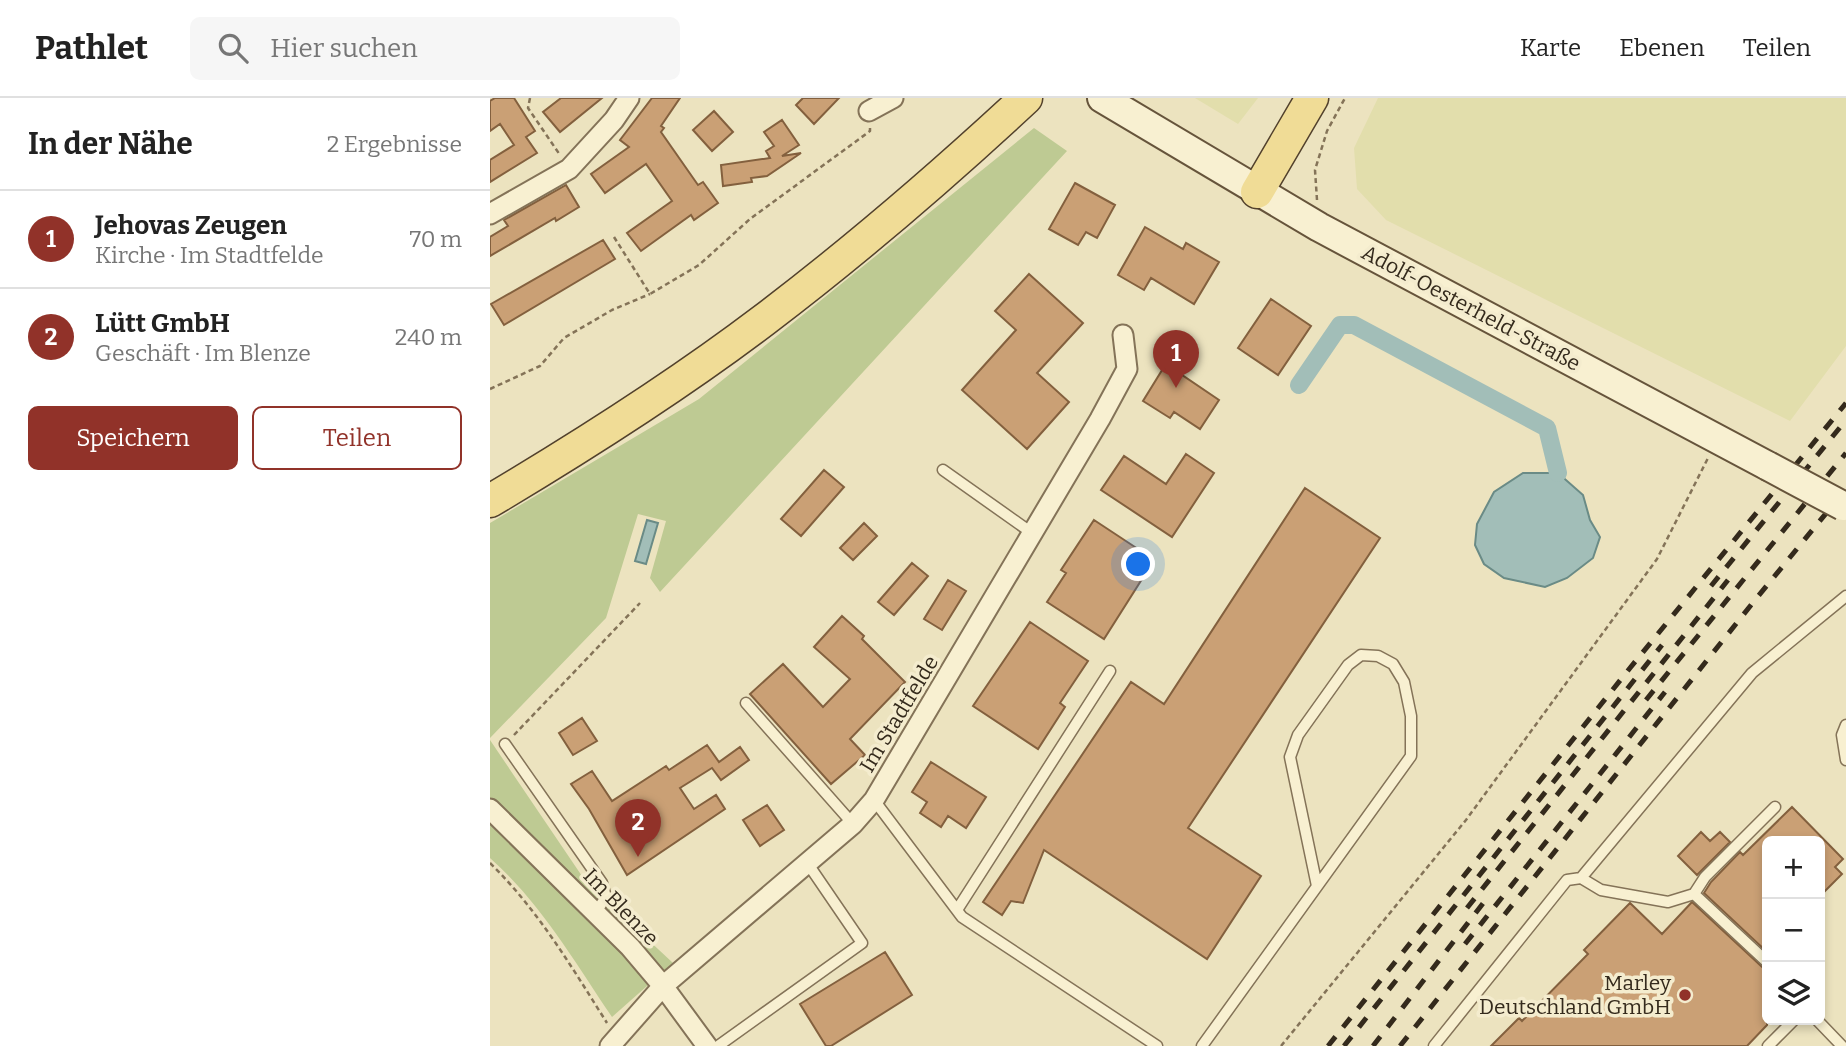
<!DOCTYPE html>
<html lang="de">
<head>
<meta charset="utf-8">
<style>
  :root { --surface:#fff; --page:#f6f6f6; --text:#222; --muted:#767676; --line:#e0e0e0; --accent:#913229 }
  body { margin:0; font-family:Bitter,serif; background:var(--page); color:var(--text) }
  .controls { position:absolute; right:21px; bottom:21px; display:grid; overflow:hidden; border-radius:10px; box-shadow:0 4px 10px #0003 }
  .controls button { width:63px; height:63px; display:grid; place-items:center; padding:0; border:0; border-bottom:2px solid var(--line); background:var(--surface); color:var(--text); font:35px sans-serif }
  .you { position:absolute; left:649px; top:467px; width:24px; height:24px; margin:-18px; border:5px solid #fff; border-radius:50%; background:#1a73e8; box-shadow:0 0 0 10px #1a73e833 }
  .badge { display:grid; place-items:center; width:46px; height:46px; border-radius:50%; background:var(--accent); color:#fff; font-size:23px; font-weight:700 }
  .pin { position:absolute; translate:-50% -58px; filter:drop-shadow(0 2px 4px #0008) }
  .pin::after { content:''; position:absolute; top:37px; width:24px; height:21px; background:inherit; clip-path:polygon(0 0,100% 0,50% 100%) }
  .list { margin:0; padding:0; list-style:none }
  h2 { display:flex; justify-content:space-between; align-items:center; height:91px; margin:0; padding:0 28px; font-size:30px }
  h2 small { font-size:23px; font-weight:400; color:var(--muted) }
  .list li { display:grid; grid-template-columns:46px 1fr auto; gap:21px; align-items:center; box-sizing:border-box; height:98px; padding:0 28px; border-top:2px solid var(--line) }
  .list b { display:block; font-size:26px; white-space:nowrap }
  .list p { margin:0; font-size:23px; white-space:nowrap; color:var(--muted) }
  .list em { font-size:23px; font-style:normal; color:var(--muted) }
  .actions { display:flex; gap:14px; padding:21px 28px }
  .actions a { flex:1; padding:16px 0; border:2px solid var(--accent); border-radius:10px; text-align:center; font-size:24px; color:var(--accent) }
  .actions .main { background:var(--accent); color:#fff }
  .icon { flex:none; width:38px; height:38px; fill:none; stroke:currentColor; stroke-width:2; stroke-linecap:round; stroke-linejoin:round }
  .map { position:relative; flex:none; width:1356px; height:948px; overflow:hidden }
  header { display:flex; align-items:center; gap:42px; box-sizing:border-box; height:98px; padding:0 35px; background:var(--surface); border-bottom:2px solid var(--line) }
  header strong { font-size:33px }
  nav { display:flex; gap:38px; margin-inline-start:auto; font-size:24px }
  .search { width:490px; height:63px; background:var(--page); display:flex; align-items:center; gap:18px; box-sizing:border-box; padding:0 24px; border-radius:10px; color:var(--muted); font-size:26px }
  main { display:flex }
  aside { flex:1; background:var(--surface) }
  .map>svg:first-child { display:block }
</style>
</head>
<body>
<header>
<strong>Pathlet</strong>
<div class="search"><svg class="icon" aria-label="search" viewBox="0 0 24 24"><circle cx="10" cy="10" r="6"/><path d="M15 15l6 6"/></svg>Hier suchen</div>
<nav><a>Karte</a><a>Ebenen</a><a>Teilen</a></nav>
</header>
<main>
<aside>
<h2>In der Nähe<small>2 Ergebnisse</small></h2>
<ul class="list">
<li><span class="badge">1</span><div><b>Jehovas Zeugen</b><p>Kirche · Im Stadtfelde</p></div><em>70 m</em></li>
<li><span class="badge">2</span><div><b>Lütt GmbH</b><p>Geschäft · Im Blenze</p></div><em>240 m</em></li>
</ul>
<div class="actions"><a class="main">Speichern</a><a>Teilen</a></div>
</aside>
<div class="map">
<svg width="1356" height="948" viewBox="0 0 1356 948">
  <rect width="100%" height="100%" fill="#ece3bf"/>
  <!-- farmland -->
  <path fill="#e2deac" d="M705 0H768L748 26Z
    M888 0H1356V248L1300 323 896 122 867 91 864 50Z"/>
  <!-- green -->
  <path fill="#beca93" d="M544 30 577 53 170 494 160 480 176 423 148 416 116 520 0 640V425L209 301Z
    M0 642 96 784 183 865 122 919C85 864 50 804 0 760Z"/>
  <!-- water -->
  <path fill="#a2beb8" stroke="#6a8b86" stroke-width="2" d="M1033 375H1068L1093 397 1100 422 1110 439 1103 460 1077 480 1055 489 1014 480 994 466 985 447 987 426 1004 394Z
    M157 422 168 425 156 466 145 463Z"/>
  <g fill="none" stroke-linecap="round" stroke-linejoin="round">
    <!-- canal -->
    <path stroke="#a2beb8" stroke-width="18" d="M809 287 850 227H864L1057 330 1068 375"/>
  </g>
  <!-- building -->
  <path fill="#caa075" stroke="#83603e" stroke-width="2" d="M5 0H24L45 33 36 39 47 55 0 84V62L24 47 10 26 0 33V3Z
    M71 0H112L70 34 53 14Z
    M162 0H190L171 28 174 30 171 34 208 87 213 84 228 105 204 122 201 117 151 153 137 135 182 103 156 66 115 95 101 76 139 49 130 42Z
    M313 0H349L324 26 306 7Z
    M224 13 243 34 222 53 203 32Z
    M292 22 309 47 292 58 311 55 277 78 261 80 262 84 233 88 231 67 280 60 276 53 284 48 274 34Z
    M585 85 625 107 607 140 596 134 588 147 559 131Z
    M76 87 89 109 66 123 65 120 0 158V139L18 128 14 122Z
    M655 129 693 151 696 145 729 164 704 206 661 180 654 192 628 177Z
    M113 142 125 161 14 227 1 206Z
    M539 176 593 225 547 275 579 304 537 351 472 292 526 232 505 213Z
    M781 201 821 228 788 277 748 250Z
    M674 269 687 278 689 275 729 302 710 331 684 314 680 320 653 303Z
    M696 356 724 375 682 439 611 392 634 358 676 386Z
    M334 372 354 389 311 438 291 421Z
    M815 390 890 440 698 730 771 778 717 861 554 752 533 805 521 803 512 817 493 804 641 584 674 606Z
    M604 422 651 453 646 462 659 470 614 541 557 504 576 475 571 472Z
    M374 425 387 438 363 462 350 450Z
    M422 465 438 478 404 517 388 504Z
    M458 482 476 493 452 532 434 521Z
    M352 518 374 538 372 541 415 584 360 641 375 657 341 686 260 596 293 566 333 609 360 581 324 549Z
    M540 524 598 563 570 605 575 609 548 651 483 608Z
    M92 620 107 643 83 657 69 635Z
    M217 647 229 664 250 649 259 662 231 682 222 670 190 690 204 711 226 697 235 711 137 777 99 711 81 686 102 673 122 703 176 668 179 672Z
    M441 664 496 699 476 730 458 718 451 729 430 715 437 704 422 694Z
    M277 707 294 732 270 748 253 722Z
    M1302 709 1353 761 1345 769 1352 776 1330 798V743H1277V854L1214 795 1221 784 1250 754 1253 757Z
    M1211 734 1220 743 1230 734 1240 744 1207 777 1188 758Z
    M1202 804 1272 869 1277 871V927L1257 948H1001L1029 920 1032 923 1098 856 1094 852 1140 805 1172 836Z
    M395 854 422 897 341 948H336L310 906Z"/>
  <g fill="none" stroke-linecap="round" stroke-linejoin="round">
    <!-- lane casing -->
    <g stroke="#847358" stroke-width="13">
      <path id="lane" d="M453 372 542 435
        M256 605 363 726
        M1356 627 1352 637 1356 662
        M15 646 112 785 116 799 106 814
        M384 702 472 819 667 948
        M1091 780 1262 575 1356 498
        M1204 796 1215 779 1285 709
        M467 812 620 573
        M1327 922 1352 948
        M228 948 372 845 318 766
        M712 948 921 658V618L914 584 903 566 888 558 871 557 858 567 808 637 800 659 827 788
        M944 948 1077 782 1091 780 1111 792 1178 804 1204 796 1277 864
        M1278 948 1304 922"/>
    </g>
    <!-- street casing -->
    <g stroke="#847358" stroke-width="23">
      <path id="street" d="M379 13 403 0
        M0 116 79 71 124 22 139 0
        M0 711 140 849 173 888 217 948
        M120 948 173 888 363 726 384 702 610 321 637 271 633 237"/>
    </g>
    <!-- secondary casing -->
    <g stroke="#66543b" stroke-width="32">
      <path id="secondary" d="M612 0 829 129 1278 368"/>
    </g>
    <!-- primary casing -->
    <g stroke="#52412c" stroke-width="35">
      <path id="primary" d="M767 94 822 0
        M0 403C94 347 187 288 274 222 365 153 452 78 536 0"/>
    </g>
    <!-- path -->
    <path stroke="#847358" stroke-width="2.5" stroke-dasharray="5 3.5" stroke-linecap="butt" d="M40 0 38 10 70 57
      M827 102 825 72 837 33 855 0
      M124 139 160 196 209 167 260 121 380 33V30
      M0 291 50 268 74 240 122 212 160 196
      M24 637 150 505
      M0 765C48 812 81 868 117 925
      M791 948 976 722 1167 461 1218 360"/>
    <!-- lane -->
    <use href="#lane" stroke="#f8f0d1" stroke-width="10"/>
    <!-- street -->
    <use href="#street" stroke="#f8f0d1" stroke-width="19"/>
    <!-- secondary -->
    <use href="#secondary" stroke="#f8f0d1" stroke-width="28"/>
    <!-- primary -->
    <use href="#primary" stroke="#f0dc96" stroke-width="32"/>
    <!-- rail -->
    <path stroke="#342a1c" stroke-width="5" stroke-dasharray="12 12" stroke-linecap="butt" d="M1221 488 1356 322
      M1156 602 1356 355
      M977 810 1238 482
      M975 846 1175 594
      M838 948 1140 570 1356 305
      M854 948 1172 547
      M883 948 994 804
      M910 948 1265 502 1356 391"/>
    <!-- secondary-bridge casing -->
    <g stroke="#66543b" stroke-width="32" stroke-linecap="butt">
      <path id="secondary-bridge" d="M1278 368 1353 408"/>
    </g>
    <!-- secondary-bridge -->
    <use href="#secondary-bridge" stroke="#f8f0d1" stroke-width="28"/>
  </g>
  <!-- markers -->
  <circle fill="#913229" stroke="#f4ecce" stroke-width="2.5" cx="1195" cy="897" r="7"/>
  <g text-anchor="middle" stroke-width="7" stroke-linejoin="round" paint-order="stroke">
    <!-- street labels -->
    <g font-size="21" fill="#342a1c" stroke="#f4ecce">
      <text transform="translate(981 210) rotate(28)" y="7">Adolf-Oesterheld-Straße</text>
      <text transform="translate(409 616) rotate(-59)" y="7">Im Stadtfelde</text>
      <text transform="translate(131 809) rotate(46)" y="7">Im Blenze</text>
    </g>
    <!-- poi labels -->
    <g font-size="21" fill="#342a1c" stroke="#f4ecce" text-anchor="end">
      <text x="1181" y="892">Marley<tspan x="1181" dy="24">Deutschland GmbH</tspan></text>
    </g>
  </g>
</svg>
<div class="controls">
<button>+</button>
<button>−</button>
<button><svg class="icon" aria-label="layers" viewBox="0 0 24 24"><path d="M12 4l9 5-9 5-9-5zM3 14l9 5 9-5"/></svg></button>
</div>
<div class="you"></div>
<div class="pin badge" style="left:686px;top:290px">1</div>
<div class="pin badge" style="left:148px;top:759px">2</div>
</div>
</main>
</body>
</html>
